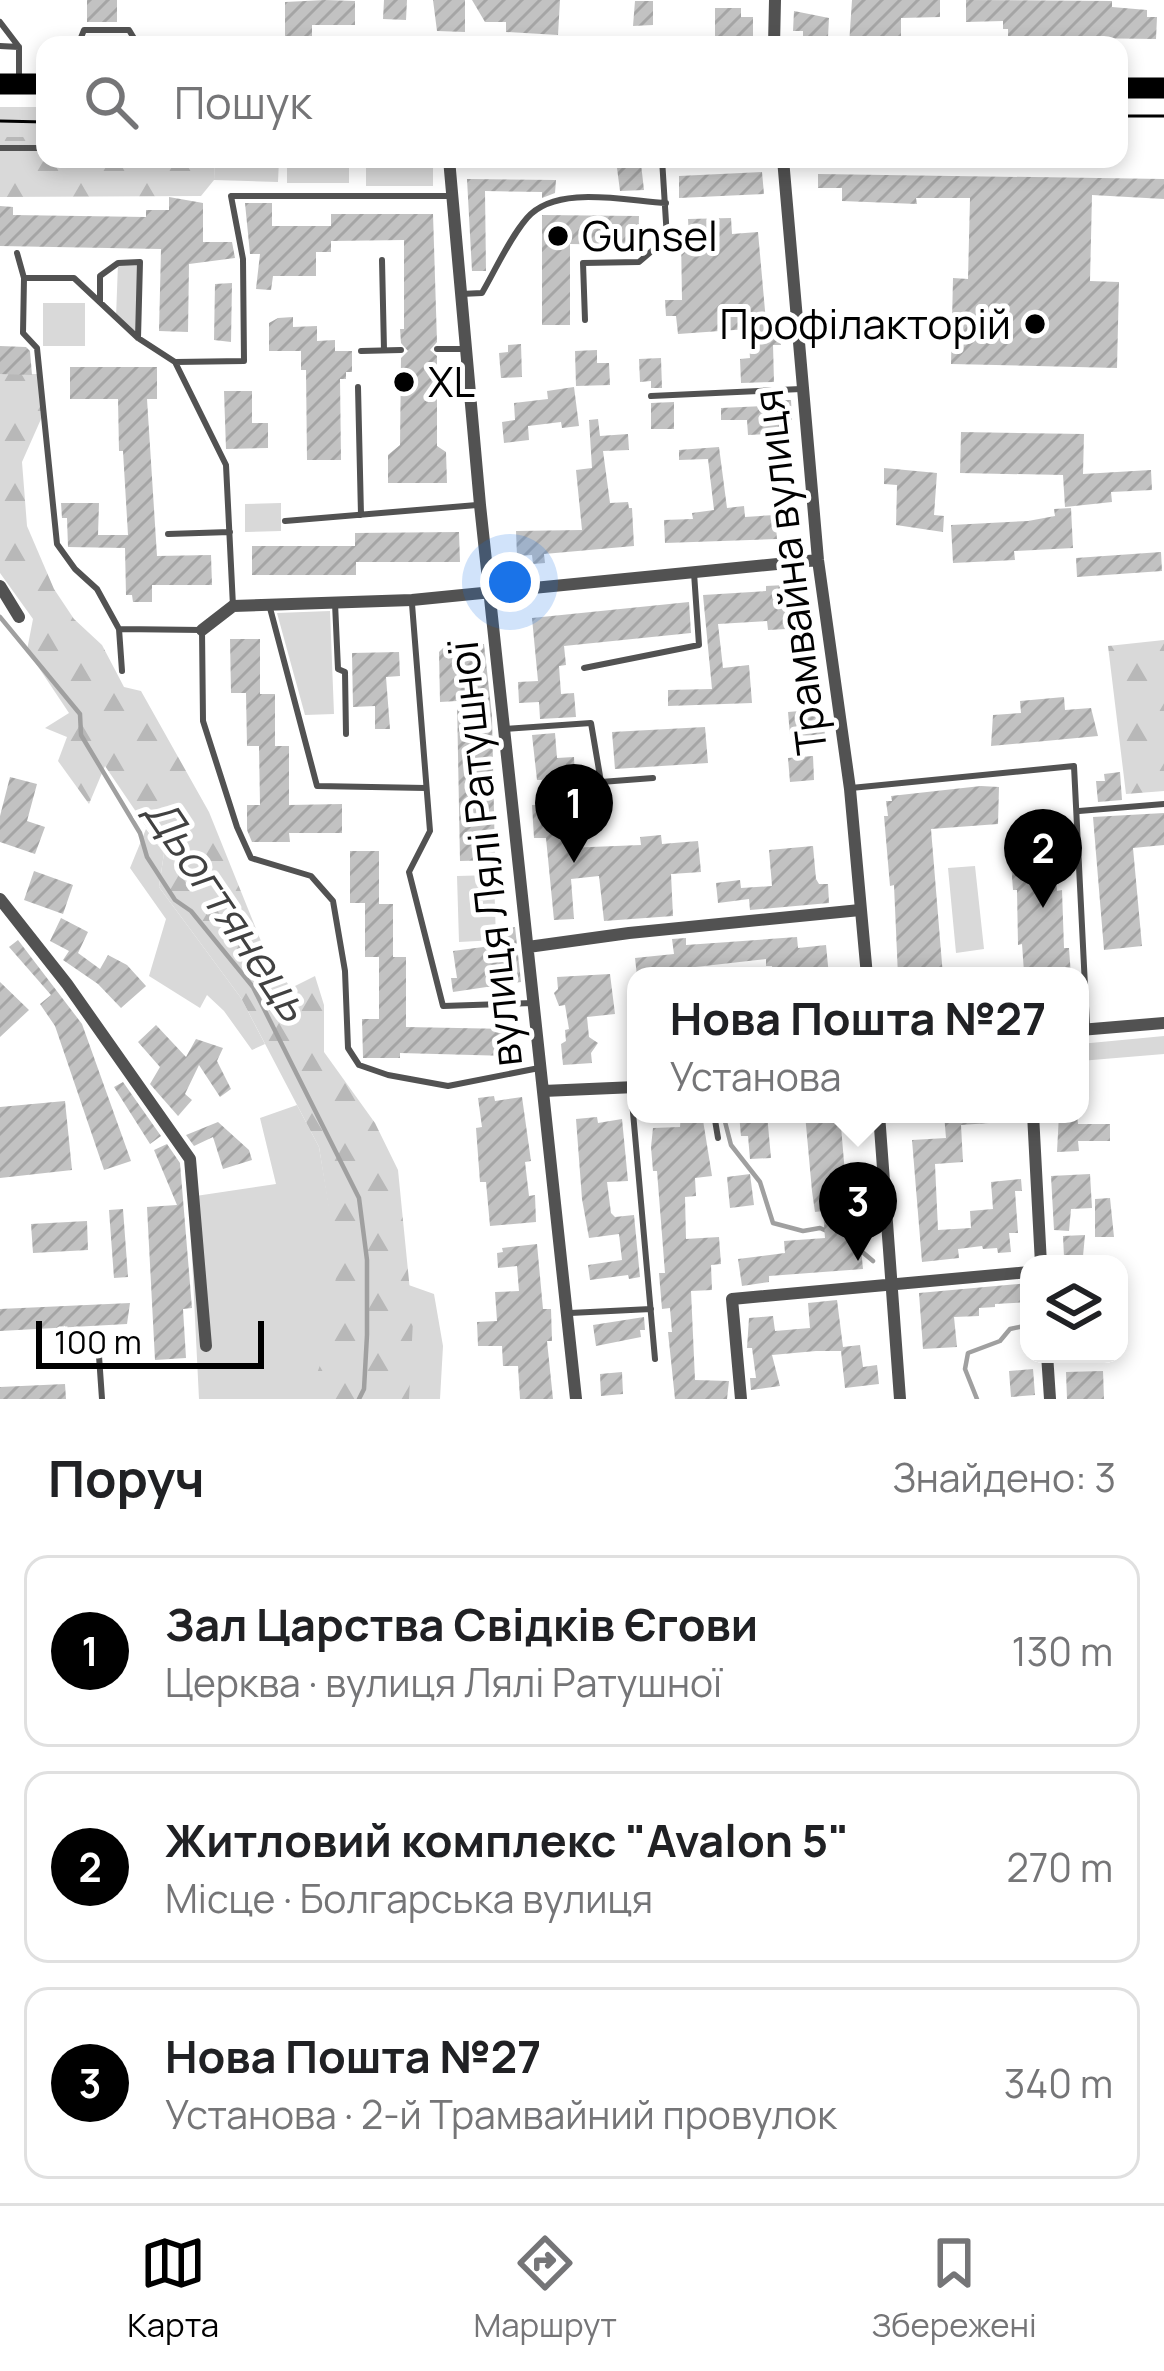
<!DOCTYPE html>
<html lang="uk">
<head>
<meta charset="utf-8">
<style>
  :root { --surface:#fff; --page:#f6f6f6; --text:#202124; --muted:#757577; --line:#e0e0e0; --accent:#000 }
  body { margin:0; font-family:Manrope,sans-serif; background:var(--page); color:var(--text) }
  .controls { position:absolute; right:36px; bottom:36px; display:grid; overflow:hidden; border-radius:24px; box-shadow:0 6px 18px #0003 }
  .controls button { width:108px; height:108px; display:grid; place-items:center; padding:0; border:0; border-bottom:3px solid var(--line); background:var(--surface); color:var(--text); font:60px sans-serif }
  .scale { position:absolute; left:36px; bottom:30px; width:228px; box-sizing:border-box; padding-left:12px; border:6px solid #000; border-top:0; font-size:33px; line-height:42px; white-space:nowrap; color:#000; -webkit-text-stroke:9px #fff; paint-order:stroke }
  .you { position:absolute; left:510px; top:582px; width:42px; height:42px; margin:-30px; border:9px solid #fff; border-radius:50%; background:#1a73e8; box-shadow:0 0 0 18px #1a73e833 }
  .badge { display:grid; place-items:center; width:78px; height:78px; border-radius:50%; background:var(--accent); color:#fff; font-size:39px; font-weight:700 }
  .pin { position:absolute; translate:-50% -99px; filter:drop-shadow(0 3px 6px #0008) }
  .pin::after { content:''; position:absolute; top:63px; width:42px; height:36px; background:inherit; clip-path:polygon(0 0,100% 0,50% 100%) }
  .popup { position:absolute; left:627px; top:967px; width:462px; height:156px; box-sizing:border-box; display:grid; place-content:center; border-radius:24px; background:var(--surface); filter:drop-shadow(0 3px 9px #0005); font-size:39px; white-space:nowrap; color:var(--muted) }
  .popup b { font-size:45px; color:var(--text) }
  .popup::after { content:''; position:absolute; left:50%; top:100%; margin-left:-24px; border:24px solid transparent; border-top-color:var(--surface) }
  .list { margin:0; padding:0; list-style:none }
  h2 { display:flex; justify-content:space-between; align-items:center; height:156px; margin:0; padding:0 48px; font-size:51px }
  h2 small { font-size:39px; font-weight:400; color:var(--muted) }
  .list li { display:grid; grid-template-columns:78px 1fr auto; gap:36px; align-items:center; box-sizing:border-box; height:192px; margin:0 24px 24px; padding:0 24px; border:3px solid var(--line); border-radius:24px }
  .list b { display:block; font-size:45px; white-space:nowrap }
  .list p { margin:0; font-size:39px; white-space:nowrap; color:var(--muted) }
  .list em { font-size:39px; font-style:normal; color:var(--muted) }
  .icon { flex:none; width:66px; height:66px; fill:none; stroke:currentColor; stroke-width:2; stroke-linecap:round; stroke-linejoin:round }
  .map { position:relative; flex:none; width:1164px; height:1399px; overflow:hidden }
  .search { position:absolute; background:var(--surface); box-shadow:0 6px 18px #0003; left:36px; right:36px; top:36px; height:132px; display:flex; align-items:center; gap:30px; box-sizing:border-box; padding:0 42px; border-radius:24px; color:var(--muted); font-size:45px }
  .sheet { height:804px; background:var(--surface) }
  nav { display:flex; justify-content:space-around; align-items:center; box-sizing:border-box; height:168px; border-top:3px solid var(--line); background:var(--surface); font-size:33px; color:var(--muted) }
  nav a { display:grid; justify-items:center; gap:6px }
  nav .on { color:var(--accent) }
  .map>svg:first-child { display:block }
</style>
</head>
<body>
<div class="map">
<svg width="1164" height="1399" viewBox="0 0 1164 1399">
  <defs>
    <pattern id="forest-firs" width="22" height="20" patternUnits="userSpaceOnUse" patternTransform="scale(3)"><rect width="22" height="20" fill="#d9d9d9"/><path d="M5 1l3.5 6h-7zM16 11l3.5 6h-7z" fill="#b8b8b8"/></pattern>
    <pattern id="building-hatch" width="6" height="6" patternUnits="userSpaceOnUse" patternTransform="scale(3)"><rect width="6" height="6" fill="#c2c2c2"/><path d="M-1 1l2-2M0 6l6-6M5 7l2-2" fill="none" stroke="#a5a5a5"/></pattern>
  </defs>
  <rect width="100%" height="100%" fill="#fff"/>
  <!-- green -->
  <path fill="#d9d9d9" d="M0 107H45V137H0Z
    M215 159H279L278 182 214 180Z
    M287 159H349V183H287Z
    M366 159H433V186H366Z
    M140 262 138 338 116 318 118 263Z
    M43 303H85V346H43Z
    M281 503V531L245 532V504Z
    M330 611 334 714 305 715 277 613Z
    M146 829 164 853 159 887 241 998 265 1044 252 1050 224 1011 207 995 200 1008 149 976 166 919 130 868Z
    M975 866 984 949 956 953 948 868Z
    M494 875 496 940 459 942 457 876Z
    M1164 1036V1054L1080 1061V1044Z
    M297 1105 319 1147 338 1260 434 1294 443 1346 440 1399H199L189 1197 276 1184 260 1118Z"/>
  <!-- forest -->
  <path fill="url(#forest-firs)" d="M0 137H45V159H215L214 180 201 196 0 197Z
    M0 374H37L45 410 22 462 27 526 54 589 74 619 102 645 124 687 141 691 209 812 267 956 291 988 315 976 324 1005V1052L375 1123 398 1170 413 1321 409 1399H307L331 1337 337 1261 319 1147 241 998 159 887 164 853 105 766 89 804 58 761 67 737 45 728 69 713 27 650 33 619 0 573Z
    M1164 640V791L1126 794 1108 646Z"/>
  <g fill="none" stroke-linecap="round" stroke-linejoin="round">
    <!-- stream -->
    <path stroke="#a0a0a0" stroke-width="4.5" d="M0 617 80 714 81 735 140 833 147 857 175 900 191 911 253 987 359 1198 367 1260V1335L364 1389 359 1399
      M723 1114 731 1145 760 1182 773 1223 803 1231 820 1228 829 1232
      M860 1250 873 1261
      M977 1399 965 1369 968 1353 1000 1341 1010 1329 1024 1326"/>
  </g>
  <!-- building -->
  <path fill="url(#building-hatch)" d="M87 0H117V22H87Z
    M325 0 355 1V25H312V41H285V2Z
    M384 0H407L406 20 383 19Z
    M433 0H465V32L437 31Z
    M472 0H560L558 35 506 32V22H485Z
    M852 0H940V17L901 18V45H849Z
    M966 0 1112 1V7L1147 10V17H1157L1156 39 1078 38V45L1008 43V29H1003V21L966 22Z
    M635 1H653V25L633 26Z
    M715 8H741V17H753V38L715 37Z
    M794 11 829 18 828 37 803 38V31H793Z
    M641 164 644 190 620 191 617 168Z
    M762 172 764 194 679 198V176Z
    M818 174 1164 179V199L1092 195 1090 281 1119 282 1117 368 951 364 953 278 968 279 970 198H916L917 204 842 201V188H818Z
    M467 179 556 180 555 193 542 198V192L485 191 486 271H472Z
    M169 197 203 203V242H232L235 258 189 264 188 332 159 331 161 249 0 246V206L13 207V215L146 217V210H169Z
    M245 203H272V226H331V214H433L437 342 430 350 437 356V446L446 452 447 483H388V455L400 445 401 358 408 351 401 343 400 329H404V240L331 241V252H316V276H273L271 290 256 289 260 254H250Z
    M542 215 639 216 638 245 570 244V325H542Z
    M731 218 732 234 758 232 767 333 780 332 781 345H773L774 382 741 383 740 359 750 358 748 329 678 334 676 316H666L665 300H682L681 237 689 236 688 219Z
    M232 283 231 342 214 340 215 284Z
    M293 317V327L317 326V341L335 340V351H352V372H346V379H340L341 460H307L306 370H301V351H269V323L278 318Z
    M521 344 522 377 501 378 499 353 508 352V345Z
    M0 346 26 347 30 351 32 375 0 374Z
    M597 350V363H609L610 385 576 386 575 351Z
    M661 358 662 388H651V381L640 382 639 359Z
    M70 367H157V399H147L157 556 211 555 212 585H152V602H133L132 595H126L125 548 68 547 67 518H62L61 503H99L98 535H128L123 451H119L118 399H70Z
    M574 387 579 426 562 428 561 422 528 426 529 440 504 443 502 422 515 420 514 403 548 399 547 391Z
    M224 391H252V423H268V448L226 449Z
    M791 400 792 420 779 421 780 445 768 446V434L748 435 747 420H721V408L766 406 765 401Z
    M674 402V429H651V403Z
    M598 419 600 436 628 434 629 450 603 451 610 503 628 502 629 508H632L634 546 544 554 545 563 533 564 532 555 517 556 516 531 582 530 576 470 592 468 589 420Z
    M961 432 1084 434 1083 474 1151 470 1152 490 1111 492 1112 502 1065 507 1063 475 960 473Z
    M719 447 727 508 744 506 745 517 775 515 777 539 665 543 664 520 693 519 692 513 714 510 708 459 679 460V450Z
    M884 468 937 473 934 515 944 516 943 532 896 525 897 485 884 484Z
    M1071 508 1073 548 1014 551 1015 560 953 563 951 525 1028 521 1055 516 1054 509Z
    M459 532 460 562H356V575H252V546H355V533Z
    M1161 552 1162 571 1077 577 1076 558Z
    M804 584 806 628 768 630 767 621 718 624 723 668 749 665 752 703 668 706V690L712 689 703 595 766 591V586Z
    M689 602 691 633 564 646 566 665 559 666 561 694 574 693 576 717 540 719 539 702 519 703 518 682 538 681 532 618Z
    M230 639H260V694H275V746H289V805L342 804V833H289L290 842H252L247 830V805H260L259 746H247L246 693H231Z
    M447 644H484L492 716 495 860 460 861 457 701 440 702 439 652Z
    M399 652 400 676 386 677 390 729H375V706L353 707 352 653Z
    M1064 697 1065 710 1091 708 1098 736 991 746 993 715 1021 713 1020 701Z
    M823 709 825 736 790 735 788 712Z
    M705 727 708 763 615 769 612 732Z
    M555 733 557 758 574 757 575 779 537 780 532 735Z
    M813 756 814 780 790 782 788 758Z
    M1120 772 1122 800 1098 802 1096 781H1105L1104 774Z
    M10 777 37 784 27 821 45 827 35 854 0 842V816Z
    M981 786 999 787 998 824 931 829 943 976H898L894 885 890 886 884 816H888L886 801H892L891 796Z
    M559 804 560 810H564L566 848 641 845 640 837 661 835 662 844 698 841 701 872 671 874 673 916 604 921 599 876 571 879 574 919 554 920 546 838H534L532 805Z
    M1164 813V845L1133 848 1142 946 1104 950 1093 817Z
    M813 846 816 879 819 884H828L829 903 750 910 749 899 718 903 716 883 740 880 741 888 772 886 769 850Z
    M350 851H379V904H393V957H406V1027L509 1029V1056L400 1053V1058H363L362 1019H379V957H365V903H350Z
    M1048 854 1054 857 1057 891 1062 890 1064 948H1069L1071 976H1031L1030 971 1024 972 1022 944 1018 945 1017 890H1013L1011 862 1019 861 1018 857Z
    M34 871 73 885 63 914 24 900Z
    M61 918 88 932 78 953 100 969 108 955 127 965 146 986 121 1008 98 984 63 960 69 951 50 941Z
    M515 927 521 982 453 992 451 978H457L453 951 506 944 504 929Z
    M797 937 798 948 826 945 829 976H773L772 966H766V959L669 970 670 976H637L635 958 674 954 672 939 686 938V945Z
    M18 940 82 1024 131 1161 104 1170 55 1026 40 1004 51 995 9 947Z
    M610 974 615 1014 587 1017 589 1037 598 1043 591 1053 592 1063 563 1065 561 1044 566 1041 565 1030 569 1029 565 1005 559 1006 554 993 558 989 557 977Z
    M0 982 29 1010 0 1037Z
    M156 1025 186 1057 196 1039 223 1048 217 1061 231 1089 220 1097 199 1065 185 1094 192 1100 178 1116 150 1084 160 1067 138 1042Z
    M123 1082 161 1136 150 1144 114 1087Z
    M494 1096 495 1101 522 1097 531 1161 525 1162 529 1196 535 1195 536 1222 490 1226 486 1182H480L476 1128 482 1127 478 1098Z
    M65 1101 72 1170 0 1178V1107Z
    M681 1114H702L712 1176 695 1178 696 1196 685 1197 686 1239 719 1237 721 1264 711 1265 712 1290 691 1291 695 1380 729 1381 727 1399H675L668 1332H672L670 1308 662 1309 659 1273H665L657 1171H653L651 1147 653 1128 680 1127Z
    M739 1114H767L771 1158 750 1159 748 1136H741Z
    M805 1114H840L846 1186H855L863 1269 769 1276V1282L742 1286 738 1259 785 1253 784 1241 825 1238 823 1211 815 1212 812 1191Z
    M944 1114H989V1123L961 1125 963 1162 935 1164 938 1230 971 1228 970 1211 993 1209 991 1182 1021 1179 1022 1191H1015L1018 1233H1009L1011 1252 998 1253 997 1248 983 1249 982 1246 958 1249 959 1258 922 1262 912 1140 946 1138Z
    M1059 1114H1077L1078 1124H1110V1141H1078L1079 1151 1057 1152Z
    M597 1117 598 1123 622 1119 628 1181 607 1182 611 1213 615 1217 634 1215 640 1277 629 1279 628 1275 590 1280 588 1265 622 1260 619 1234 589 1238 582 1199 576 1119Z
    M218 1122 249 1150 252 1160 223 1169 213 1137 194 1146 186 1135Z
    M167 1144 180 1163 192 1308 183 1309 186 1358 155 1360 147 1207 177 1205 154 1150Z
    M750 1174 754 1205 730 1208 727 1177Z
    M1090 1174 1092 1208 1071 1209 1069 1231 1054 1230 1051 1176Z
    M1110 1198 1114 1237H1095V1199Z
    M123 1209 128 1277 114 1278 109 1210Z
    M87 1221 88 1250 33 1253 31 1224Z
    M1085 1235 1083 1256 1064 1257 1063 1236Z
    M537 1244 543 1309H551L552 1341H547L553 1399H520L518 1366H503L502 1346H478L477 1322 497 1321 495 1292 519 1291 517 1266 498 1268 497 1253 503 1252 502 1248Z
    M1029 1283V1302L995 1304V1307L979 1308V1316L954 1317 957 1347 923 1349 919 1293Z
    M837 1300 843 1347 860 1345 863 1367 877 1365 879 1384 845 1388 841 1351H816L772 1355 780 1386 751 1390 750 1378H756L752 1348H747L749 1318 773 1316 775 1331 810 1328 808 1303Z
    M130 1303 127 1324 0 1331V1309Z
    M644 1317 645 1330H640L641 1337 596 1346 593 1325Z
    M1033 1369 1035 1395 1011 1397 1009 1371Z
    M1103 1371 1104 1399H1067L1066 1372Z
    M622 1372 623 1394 601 1396 600 1374Z
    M65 1384 66 1399H0V1387Z"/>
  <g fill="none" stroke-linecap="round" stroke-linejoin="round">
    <!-- service -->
    <path stroke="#525252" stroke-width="6" d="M0 22 19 47V80
      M78 45 84 30H129L138 45
      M0 46 19 47
      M0 148H45
      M17 253 24 278
      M382 260 384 350
      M461 294 482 293C496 269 509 239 527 218 556 184 626 201 666 203
      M100 302V276L118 263 140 262 138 338
      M585 320 583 263 639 262 667 238 662 159
      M437 349H466
      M361 351 401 350
      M175 362 244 361 243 259 231 196H451
      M358 387 361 515
      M651 396 801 389
      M285 521 477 505
      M168 534 230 532
      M335 603 338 669 345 672 346 734
      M412 604 430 831 409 872 443 1006 534 1003
      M233 606 226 465 175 362 138 338 74 278H24L23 333 37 348 57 544 75 569 97 589 119 629 202 630 203 721 237 827 251 858 311 876 333 901 345 971 348 1048 359 1065 388 1075 448 1086 539 1068
      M270 608 317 786 426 788
      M119 629 122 671
      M584 668 699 645 694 573
      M506 729 591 723 601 782 653 778
      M851 788 1074 766 1087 1026
      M1079 811 1164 804
      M631 1090 655 1359
      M714 1114 718 1138
      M570 1313 651 1309
      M99 1356 102 1399"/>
    <!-- minor -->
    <path stroke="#525252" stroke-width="12" d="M774 45 775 0
      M449 159 480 505 576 1399
      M783 159 818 560 850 789 867 976
      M0 586 19 617
      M202 630 233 606 412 600 818 560
      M0 899 67 984 190 1159 206 1346
      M528 947 629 933 860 910
      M1080 1030 1164 1023
      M543 1091 636 1087
      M879 1114 900 1399
      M1033 1114 1041 1264
      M1047 1354 1050 1399
      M741 1399 732 1299 1029 1272"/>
    <!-- primary -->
    <path stroke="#000" stroke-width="21" d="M0 84H45
      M1119 88H1164"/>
    <!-- tram -->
    <path stroke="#000" stroke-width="3" d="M1119 116H1164
      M0 121 45 122"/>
  </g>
  <!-- markers -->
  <g fill="#000" stroke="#fff" stroke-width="4.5">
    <circle cx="558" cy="236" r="12"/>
    <circle cx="1035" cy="324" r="12"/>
    <circle cx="404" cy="382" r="12"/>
  </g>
  <g text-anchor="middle" stroke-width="10" stroke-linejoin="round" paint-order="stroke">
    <!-- poi labels -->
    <g font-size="42" fill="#000" stroke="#fff" text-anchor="start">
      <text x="582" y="251">Gunsel</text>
      <text x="1011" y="339" text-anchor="end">Профілакторій</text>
      <text x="428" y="397">XL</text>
    </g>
    <!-- street labels -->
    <g font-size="42" fill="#000" stroke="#fff">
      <text transform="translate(790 572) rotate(-97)" y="15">Трамвайна вулиця</text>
      <text transform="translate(485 854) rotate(-96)" y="15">вулиця Лялі Ратушної</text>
    </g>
    <!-- water labels -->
    <g font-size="45" font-style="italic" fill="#414141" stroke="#fff">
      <text transform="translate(227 909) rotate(56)" y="16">Дьогтянець</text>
    </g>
  </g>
</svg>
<div class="controls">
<button><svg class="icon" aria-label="layers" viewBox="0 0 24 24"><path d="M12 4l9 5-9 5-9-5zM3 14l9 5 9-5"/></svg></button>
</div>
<div class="scale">100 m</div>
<div class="you"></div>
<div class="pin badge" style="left:574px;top:863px">1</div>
<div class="pin badge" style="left:1043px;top:908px">2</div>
<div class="pin badge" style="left:858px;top:1261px">3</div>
<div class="popup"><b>Нова Пошта №27</b>Установа</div>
<div class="search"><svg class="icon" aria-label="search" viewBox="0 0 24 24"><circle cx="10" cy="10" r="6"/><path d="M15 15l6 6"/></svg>Пошук</div>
</div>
<section class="sheet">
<h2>Поруч<small>Знайдено: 3</small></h2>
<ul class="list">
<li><span class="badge">1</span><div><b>Зал Царства Свідків Єгови</b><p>Церква · вулиця Лялі Ратушної</p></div><em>130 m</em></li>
<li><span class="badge">2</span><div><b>Житловий комплекс &quot;Avalon 5&quot;</b><p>Місце · Болгарська вулиця</p></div><em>270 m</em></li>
<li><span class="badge">3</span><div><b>Нова Пошта №27</b><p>Установа · 2-й Трамвайний провулок</p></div><em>340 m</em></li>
</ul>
</section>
<nav>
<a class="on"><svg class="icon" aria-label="map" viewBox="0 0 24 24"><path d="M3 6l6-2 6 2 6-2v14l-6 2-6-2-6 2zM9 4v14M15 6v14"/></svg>Карта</a>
<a><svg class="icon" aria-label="directions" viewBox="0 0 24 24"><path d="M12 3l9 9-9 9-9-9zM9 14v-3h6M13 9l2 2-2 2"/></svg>Маршрут</a>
<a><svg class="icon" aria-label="saved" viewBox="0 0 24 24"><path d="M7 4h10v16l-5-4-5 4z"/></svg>Збережені</a>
</nav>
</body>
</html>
